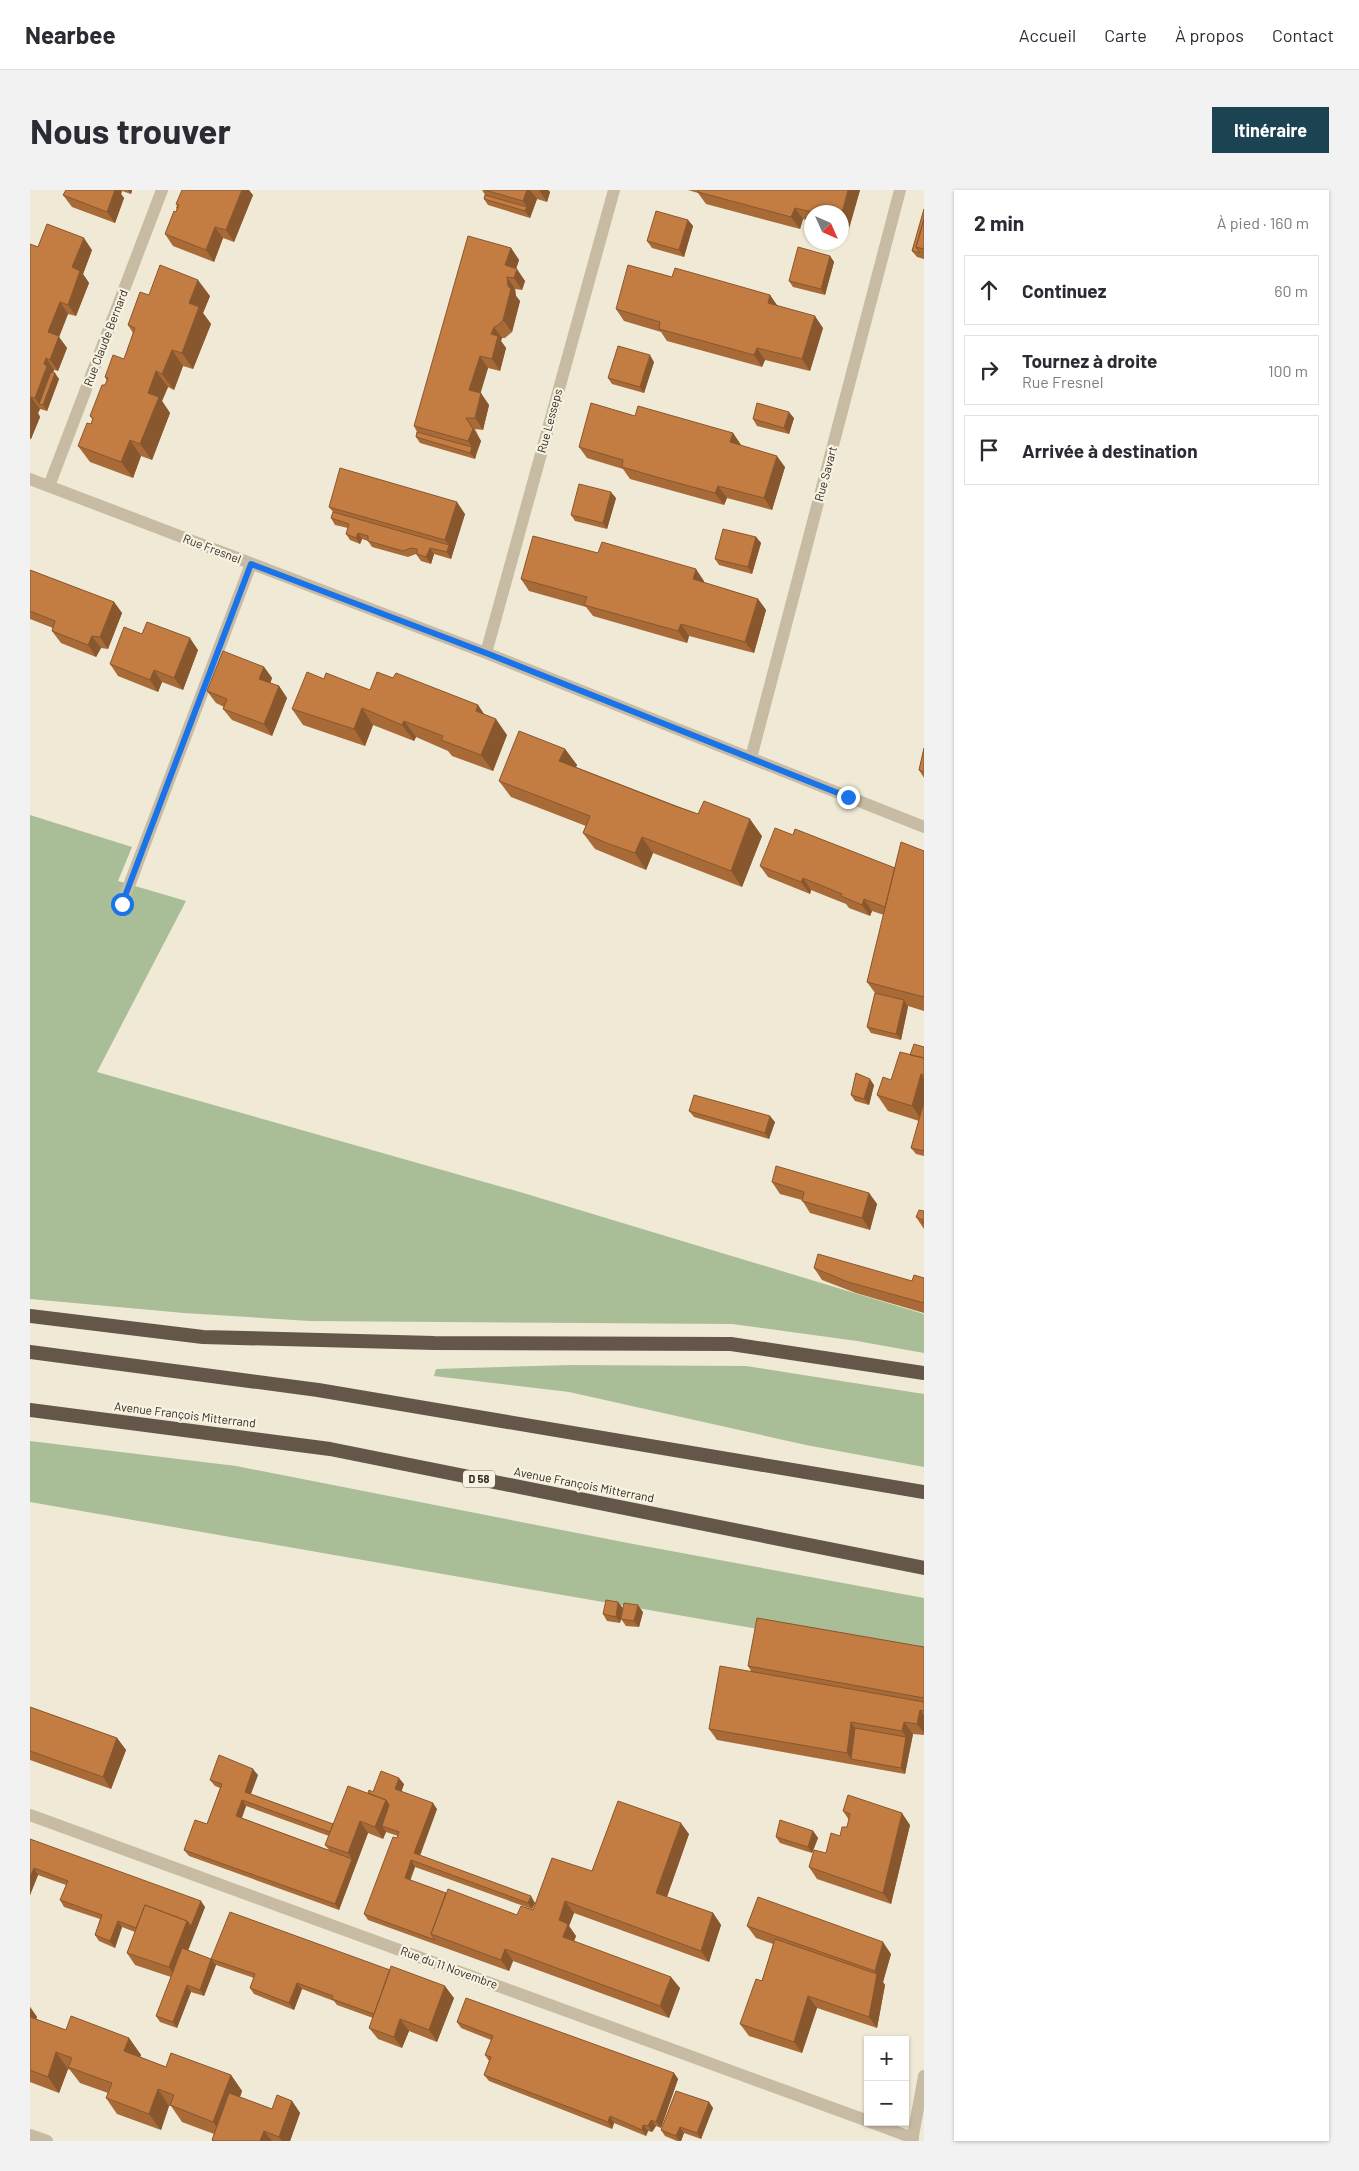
<!DOCTYPE html>
<html lang="fr">
<head>
<meta charset="utf-8">
<style>
  :root { --surface:#fff; --page:#f2f2f3; --text:#2b2b33; --muted:#7c7c81; --line:#e1e1e2; --accent:#1c4352 }
  body { margin:0; font-family:Barlow,sans-serif; background:var(--page); color:var(--text) }
  .controls { position:absolute; right:15px; bottom:15px; display:grid; overflow:hidden; border-radius:0px; box-shadow:0 1px 4px #0004 }
  .controls button { width:45px; height:45px; display:grid; place-items:center; padding:0; border:0; border-bottom:1px solid var(--line); background:var(--surface); color:var(--text); font:25px sans-serif }
  .compass { position:absolute; left:774px; top:15px; width:45px; height:45px; border-radius:50%; background:var(--surface); box-shadow:0 1px 4px #0004; rotate:135deg }
  .stop { position:absolute; width:15px; height:15px; margin:-11px; border:4px solid #1a73e8; border-radius:50%; background:#fff }
  .stop.end { background:#1a73e8; border-color:#fff; box-shadow:0 1px 5px #0008 }
  .list { margin:0; padding:0; list-style:none }
  h2 { display:flex; justify-content:space-between; align-items:center; height:65px; margin:0; padding:0 20px; font-size:21px }
  h2 small { font-size:16px; font-weight:400; color:var(--muted) }
  .list li { display:grid; grid-template-columns:32px 1fr auto; gap:15px; align-items:center; box-sizing:border-box; height:70px; margin:0 10px 10px; padding:0 10px; border:1px solid var(--line); border-radius:0px }
  .list b { display:block; font-size:19px; white-space:nowrap }
  .list p { margin:0; font-size:16px; white-space:nowrap; color:var(--muted) }
  .list em { font-size:16px; font-style:normal; color:var(--muted) }
  .icon { flex:none; width:28px; height:28px; fill:none; stroke:currentColor; stroke-width:2; stroke-linecap:round; stroke-linejoin:round }
  .map { position:relative; flex:none; width:894px; height:1951px; overflow:hidden; border-radius:0px }
  header { display:flex; align-items:center; gap:30px; box-sizing:border-box; height:70px; padding:0 25px; background:var(--surface); border-bottom:1px solid var(--line) }
  header strong { font-size:24px }
  nav { display:flex; gap:28px; margin-inline-start:auto; font-size:18px }
  .intro { display:flex; align-items:center; justify-content:space-between; box-sizing:border-box; height:120px; padding:0 30px }
  h1 { margin:0; font-size:35px }
  .button { padding:12px 22px; border-radius:0px; background:var(--accent); color:#fff; font-size:18px; font-weight:700 }
  main { display:flex; gap:30px; padding:0 30px }
  aside { flex:1; background:var(--surface); border-radius:0px; box-shadow:0 1px 4px #0004 }
  .map>svg:first-child { display:block }
</style>
</head>
<body>
<header>
<strong>Nearbee</strong>
<nav><a>Accueil</a><a>Carte</a><a>À propos</a><a>Contact</a></nav>
</header>
<div class="intro"><h1>Nous trouver</h1><a class="button">Itinéraire</a></div>
<main>
<div class="map">
<svg width="894" height="1951" viewBox="0 0 894 1951">
  <rect width="100%" height="100%" fill="#f0e9d6"/>
  <!-- green -->
  <path fill="#a9be97" d="M0 625 102 657 88 691 156 711 67 882 490 1002 894 1124V1163L827 1151 702 1134 279 1131 154 1123 0 1109Z
    M541 1175 716 1176 894 1204V1277L776 1255 539 1202 404 1186 406 1179Z
    M0 1251 206 1276 598 1353 894 1408V1468L0 1312Z"/>
  <g fill="none" stroke-linecap="round" stroke-linejoin="round">
    <!-- service -->
    <path stroke="#c7bba3" stroke-width="12" d="M92 714 221 374"/>
    <!-- minor -->
    <path stroke="#c7bba3" stroke-width="12" d="M0 289 456 463 894 637
      M19 296 132 0
      M456 463 584 0
      M721 568 870 0
      M0 1625 838 1931
      M840 1932 883 1948"/>
    <!-- tertiary -->
    <path stroke="#c7bba3" stroke-width="12" d="M0 1945 17 1951
      M882 1951 894 1886"/>
    <!-- trunk -->
    <path stroke="#645749" stroke-width="14" d="M0 1126 173 1147 404 1153 701 1154 894 1183
      M0 1162 288 1200 894 1302
      M0 1220 300 1259 894 1378"/>
  </g>
  <!-- wall -->
  <path fill="#a86b38" fill-rule="evenodd" d="M36 0H102L101 4 92 1 91 4 94 8 85 33 42 17 33 5Z
    M452 0H518L520 2 517 12 507 9 500 28 458 15 454 9 455 5Z
    M658 0H830L818 42 812 40V22H782V32L773 29 770 39 676 14 668 3Z
    M223 5 204 52 193 48 184 72 143 56 135 44 147 20 146 18 147 15 146 14Z
    M894 19V69L887 67 882 61Z
    M658 30 663 36 654 67 622 58 617 51Z
    M0 54 8 57 62 60 53 84 59 93 46 126 38 124 29 147 37 158 28 181 24 180 23 182 29 189 17 221 10 219 8 223 10 227 1 249H0Z
    M481 58 489 70 486 79 495 91 492 100 485 99 486 106 490 111 482 142 475 148H472L471 151 476 158 470 181 458 178 450 203 459 215 453 240 445 239 451 251 445 269 390 253 386 247 387 242 384 236Z
    M800 66 804 72 795 105 763 97 759 91Z
    M642 87 740 105 747 115 793 138 780 181 735 170 732 177 637 151 631 142 594 131 586 119Z
    M119 105 180 106 173 123 181 134 163 179 153 176 144 200 138 197 132 211 140 223 122 270 111 266 103 288 60 272 48 256 61 234 63 230 60 226 77 191 75 187 94 169 103 143 98 135Z
    M624 172 614 203 582 194 578 188Z
    M605 226 703 243 711 255 755 277 742 320 697 308 694 315 600 289 593 279 557 268 549 257Z
    M764 228 759 244 727 236 723 229Z
    M586 308 577 339 545 331 541 325Z
    M299 317 435 324 421 369 404 364 401 374 391 371 386 364 378 367 342 357 338 351 332 349 330 354 320 350 316 344 318 338 305 335 301 328 303 322Z
    M726 347 731 353 722 384 689 375 685 369Z
    M0 380 84 412 92 423 78 459 71 458 66 467 31 453 22 441 23 438 0 429Z
    M491 389 674 391V393L728 409 736 420 724 463 659 446 657 453 563 426 556 417 499 401Z
    M168 460 153 500 132 492 128 502 88 486 80 474Z
    M234 477 242 488 240 493 249 496 257 508 242 546 202 530 193 519 194 517 186 513 177 501Z
    M363 488 448 515 454 524 477 545 463 581 422 566 418 561 386 547 384 551 343 535 335 556 273 535 262 519 340 500Z
    M894 558V588L889 580Z
    M535 559 547 575 546 577 668 624 732 646 712 697 623 663 616 680 565 659 553 643 556 636 481 607 469 591Z
    M894 661V821L878 816 871 850 841 843 837 837 845 803 837 792 854 725 842 721 840 726 819 718 816 714 781 700 780 704 738 687 730 676 865 678Z
    M894 857V966L886 964 881 958 889 931 858 921 847 905 861 890 880 865Z
    M844 895 839 915 825 911 821 905Z
    M659 921 745 932 739 949 664 927Z
    M742 992 839 1003 847 1014 840 1040 780 1023 772 1010 750 1004Z
    M894 1021V1039L886 1027Z
    M784 1078 882 1091 894 1088V1123L826 1103 792 1090Z
    M593 1418 590 1433 577 1431 573 1424Z
    M613 1422 609 1437 596 1436 591 1429Z
    M894 1457V1545L883 1544 875 1584 687 1550 679 1539 721 1481 718 1476Z
    M0 1517 87 1548 96 1560 81 1599 0 1570Z
    M228 1585 221 1604 303 1634 338 1603 374 1594 371 1602 407 1619 390 1666 505 1713 502 1719 385 1677 380 1690 416 1703 487 1725 503 1720 562 1681 659 1644 637 1707 683 1723 691 1735 679 1772 544 1723 539 1736 546 1746 544 1751 650 1798 639 1828 483 1771 479 1781 338 1730 334 1724 368 1646 356 1642 353 1649 338 1643 309 1720 159 1666 154 1660 177 1634 190 1598 185 1596 180 1590ZM216 1616 299 1646 295 1655 299 1660 212 1628Z
    M813 1621 880 1635 861 1714 787 1689 779 1677 796 1663 817 1637 819 1630Z
    M783 1641 788 1648 782 1663 750 1653 746 1647Z
    M0 1649 175 1717 158 1760 181 1769 424 1808 407 1852 379 1841 372 1858 348 1849 339 1838 343 1828 307 1815 304 1811 272 1799 264 1820 224 1804 220 1798 224 1788 186 1775 174 1806 161 1802 147 1838 130 1832 126 1826 141 1787 105 1775 97 1763 105 1742 92 1737 85 1758 69 1751 65 1745 70 1729 34 1717 30 1710 36 1695 8 1685 0 1705Z
    M717 1736 861 1764 853 1792 855 1795 847 1838 787 1818 772 1863 719 1846 710 1834 732 1791 743 1754 726 1748Z
    M0 1817 7 1827 6 1829 36 1840 99 1848 111 1865 110 1867 136 1877 201 1885 212 1901 210 1907 242 1919 262 1911 270 1923 260 1951H182V1950L184 1944 152 1932 141 1916H139L131 1940 87 1924 76 1908 78 1903 50 1893 40 1880 38 1879 29 1903 0 1892Z
    M427 1832 644 1883 648 1889 631 1938 626 1936 622 1942 618 1941 616 1946 584 1933 582 1939 459 1891 454 1885 459 1871 455 1865 461 1850 431 1838Z
    M679 1912 683 1918 671 1949 654 1943 651 1951H647L635 1946 631 1940Z"/>
  <!-- shaded-wall -->
  <path fill="#88572e" d="M85 0H91L92 1 91 4 94 8 85 33 77 22Z
    M98 0H102L101 4Z
    M212 0H219L223 5 204 52 196 40Z
    M497 0H500L507 9 500 28 495 21 497 17 493 11Z
    M509 0H518L520 2 517 12Z
    M818 0H830L818 42 812 33V23Z
    M765 18 773 29 770 39 761 27Z
    M658 30 663 36 654 67 649 60Z
    M185 37 193 48 184 72 176 60Z
    M54 48 62 60 53 84 59 93 46 126 38 115 42 77Z
    M481 58 489 70 483 87 475 75Z
    M800 66 804 72 795 105 791 99Z
    M487 79 495 91 492 100 484 88Z
    M477 87 485 99 486 106 490 111 482 142 473 130 478 96Z
    M168 90 180 106 173 123 181 134 163 179 152 163 159 113Z
    M740 105 748 117 738 113Z
    M30 112 38 124 29 147 37 158 28 181 20 170 18 142Z
    M785 126 793 138 780 181 772 169Z
    M464 137 472 148 471 151 476 158 470 181 462 169 461 144Z
    M727 158 735 170 732 177 724 165Z
    M142 160 153 176 144 200 132 184Z
    M620 165 624 172 614 203 610 197Z
    M450 166 458 178 448 212 439 200Z
    M16 168 24 180 23 183H25L29 189 17 221 13 215 9 214 5 208Z
    M126 181 138 197 132 211 140 223 122 270 110 254 118 203Z
    M451 203 459 215 453 240 445 228Z
    M1 207 10 219 8 223 10 227 1 249 0 247V210Z
    M759 222 764 228 759 244 754 238Z
    M436 228 451 251 446 263 438 251Z
    M703 243 711 255 708 264 700 252Z
    M100 250 111 266 103 288 91 272Z
    M442 257 446 263 445 269 440 263Z
    M747 266 755 277 742 320 734 308Z
    M688 296 697 308 694 315 685 303Z
    M581 302 586 308 577 339 573 333Z
    M427 312 435 324 421 369 417 362 419 355 415 350Z
    M328 343 332 349 330 354 326 348Z
    M726 347 731 353 722 384 718 377Z
    M400 358 404 364 401 374 396 367Z
    M666 379 674 391 671 401 663 389Z
    M728 409 736 420 724 463 715 452Z
    M84 412 92 423 78 459 70 447Z
    M651 434 659 446 657 453 648 441Z
    M62 446 71 458 66 467 58 455Z
    M160 448 168 460 153 500 144 488Z
    M234 477 242 488 238 500 229 489Z
    M124 480 132 492 128 502 120 490Z
    M249 496 257 508 242 546 234 534Z
    M448 515 459 532 446 521Z
    M332 518 343 535 335 556 324 539Z
    M466 529 477 545 463 581 451 565Z
    M374 531 386 547 384 551 372 535Z
    M535 559 547 575 541 587 529 571Z
    M720 629 732 646 712 697 701 681Z
    M612 647 623 663 616 680 605 663Z
    M773 688 781 700 780 704 771 692Z
    M834 709 842 721 840 726 832 715Z
    M874 810 878 817 871 850 866 844Z
    M891 884 894 888V933L882 916Z
    M840 889 844 895 839 915 834 909Z
    M740 926 745 932 739 949 735 943Z
    M839 1003 847 1014 840 1040 832 1028Z
    M588 1412 593 1418 590 1433 586 1427Z
    M608 1415 613 1422 609 1437 604 1431Z
    M890 1520 894 1525V1543L887 1534Z
    M821 1532 829 1544 821 1569 817 1563Z
    M874 1532 883 1544 875 1584 871 1578 876 1547 872 1541Z
    M87 1548 96 1560 81 1599 73 1587Z
    M223 1579 228 1585 219 1608 215 1602Z
    M369 1588 374 1594 370 1606 365 1599Z
    M212 1610 216 1616 210 1632 206 1626Z
    M356 1610 364 1621 352 1636 356 1642 353 1649 345 1637Z
    M403 1613 407 1619 388 1670 384 1663Z
    M872 1623 880 1635 861 1714 853 1703Z
    M330 1631 338 1643 309 1720 305 1714 322 1669 318 1663Z
    M651 1633 659 1644 634 1715 626 1703Z
    M783 1641 788 1648 782 1663 778 1657Z
    M381 1670 385 1677 379 1694 375 1688Z
    M4 1678 8 1685 0 1705V1688Z
    M501 1706 505 1713 502 1719 498 1713Z
    M171 1711 175 1717 147 1789 139 1777 157 1731Z
    M535 1711 544 1723 539 1736 546 1746 541 1759 533 1747 529 1730Z
    M683 1723 691 1735 679 1772 671 1761Z
    M88 1731 92 1737 85 1758 80 1751Z
    M853 1752 861 1764 853 1792 855 1795 847 1838 839 1827 847 1785 845 1781Z
    M475 1759 483 1771 479 1781 471 1770Z
    M181 1769 186 1775 174 1806 170 1800Z
    M641 1787 650 1798 639 1828 630 1816Z
    M267 1793 272 1799 264 1820 259 1813Z
    M157 1795 161 1802 147 1838 143 1832Z
    M415 1796 424 1808 407 1852 399 1840Z
    M778 1806 787 1818 772 1863 764 1852Z
    M0 1817 7 1827 2 1840 0 1838Z
    M370 1829 379 1841 372 1858 364 1847Z
    M99 1848 111 1865 105 1878 94 1861Z
    M26 1862 38 1879 29 1903 18 1887Z
    M644 1883 648 1889 631 1938 626 1932Z
    M201 1885 212 1901 195 1948 183 1932Z
    M128 1899 139 1916 131 1940 119 1924Z
    M262 1911 270 1923 260 1951H252L249 1947Z
    M679 1912 683 1918 671 1949 667 1943Z
    M580 1926 584 1933 582 1939 578 1932Z
    M621 1930 626 1936 622 1942 618 1936Z
    M613 1935 618 1941 616 1946 612 1940Z
    M650 1937 654 1943 651 1951H649L646 1946Z
    M234 1941 242 1951H230Z"/>
  <!-- building -->
  <path fill="#c37c41" stroke="#88572e" d="M36 0H85L77 22 33 5Z
    M152 0H212L196 40 185 37 176 60 135 44 144 21 146 22 149 15 146 14Z
    M455 0H497L493 11Z
    M668 0H818L812 23 782 22 765 18 761 27 668 2Z
    M455 5 497 17 495 21 454 9Z
    M894 19V29L886 57 890 63 882 61Z
    M626 21 658 30 649 60 617 51Z
    M894 29V59L886 57Z
    M17 34 54 48 42 77 50 81 38 115 30 112 18 142 29 146 20 170 16 168 14 174 17 176 5 208 1 207 0 210V54L8 57Z
    M438 46 481 58 475 75 487 79 484 88 477 87 478 96 481 99 473 130 467 136 464 137 461 144 468 146 462 169 450 166 439 200 451 203 445 228H436L443 239 438 251 384 236Z
    M768 57 800 66 791 99 759 91Z
    M130 75 168 90 159 113 169 117 152 163 142 160 132 184 126 181 118 203 129 207 110 254 100 250 91 272 48 256 57 233 61 234 63 228 60 226 72 195H75L78 188 75 187 83 165 94 169 105 138 98 135 110 102 119 105Z
    M598 75 642 87 645 78 691 91 740 105 738 113 785 126 772 169 727 158 724 165 629 139 630 132 586 119Z
    M588 156 620 165 610 197 578 188Z
    M21 182 25 183 13 215 9 214Z
    M561 213 605 226 608 216 703 243 700 252 747 266 734 308 688 296 685 303 637 290 592 277 593 270 549 257Z
    M727 213 759 222 754 238 723 229Z
    M387 242 442 257 440 263 386 247Z
    M310 278 427 312 415 350 299 317Z
    M549 294 581 302 573 333 541 325Z
    M303 322 419 355 417 362 400 358 396 367 387 364V359L381 358 373 361 338 351V346L328 343 326 348 316 344 319 334 301 328Z
    M693 339 726 347 718 377 685 369Z
    M503 346 568 363 572 352 666 379 663 389 728 409 715 452 651 434 648 441 554 415 557 407 491 389Z
    M0 380 84 412 70 447 62 446 58 455 22 441 25 431 0 421Z
    M117 432 160 448 144 488 124 480 120 490 80 474 94 437 112 444Z
    M193 461 234 477 229 489 249 496 234 534 193 519 197 509 177 501Z
    M277 482 294 489 296 483 340 500 347 482 363 488 366 483 448 515 446 521 466 529 451 565 411 550 413 546 374 531 372 535 332 518 324 539 262 519Z
    M489 541 535 559 529 571 645 616 668 624 674 611 720 629 701 681 612 647 605 663 579 654 553 643 560 626 469 591Z
    M894 558V582L889 580Z
    M745 638 763 645 765 639 865 678 855 717 834 709 832 715 811 706 812 704 773 688 771 692 730 676Z
    M871 652 894 661V807L837 792Z
    M845 803 874 810 866 844 837 837Z
    M884 854 894 857V868L880 865Z
    M870 862 894 868V885L891 884 882 916 847 905 853 887 861 890Z
    M826 883 840 889 834 909 821 905Z
    M664 905 740 926 735 943 659 921Z
    M894 912V961L881 958Z
    M746 976 839 1003 832 1028 772 1011 774 1002 742 992Z
    M889 1020 894 1021V1034L892 1033 893 1030 886 1027Z
    M788 1064 882 1091 884 1085 894 1088V1113L818 1092 784 1078Z
    M576 1410 588 1412 586 1427 573 1424Z
    M594 1413 608 1415 604 1431 591 1429Z
    M727 1428 894 1457V1508L718 1476Z
    M690 1476 894 1512V1521L890 1520 887 1534 874 1532 872 1541 821 1532 817 1563 679 1539Z
    M0 1517 87 1548 73 1587 0 1561Z
    M825 1538 876 1547 871 1578 821 1569Z
    M189 1565 223 1579 215 1602 303 1634 300 1642 212 1610 206 1626 322 1669 305 1714 154 1660 165 1630 177 1634 192 1594 180 1590Z
    M351 1581 369 1588 365 1599 403 1613 384 1663 501 1706 498 1713 381 1670 375 1688 416 1703 401 1744 405 1750 334 1724 363 1647 367 1648 369 1642 352 1636 359 1615 356 1610 338 1603 339 1600 343 1602Z
    M318 1596 356 1610 345 1637 330 1631 318 1663 295 1655Z
    M818 1605 872 1623 853 1703 779 1677 784 1660 796 1663 801 1643 810 1646 812 1637H817L820 1624 813 1621Z
    M588 1611 651 1633 626 1703 683 1723 671 1761 535 1711 529 1730 538 1734 533 1747 641 1787 630 1816 475 1759 471 1770 401 1744 418 1699 487 1725 491 1716 503 1720 522 1668 562 1681Z
    M750 1630 783 1641 778 1657 746 1647Z
    M0 1649 171 1711 161 1736 157 1731 115 1715 106 1738 88 1731 80 1751 65 1745 72 1725 30 1710 38 1691 4 1678 0 1688Z
    M728 1707 853 1752 845 1781 717 1736Z
    M115 1715 157 1731 139 1777 97 1763Z
    M200 1722 360 1780 344 1824 302 1809 303 1806 267 1793 259 1813 220 1798 225 1784 181 1769 170 1800 157 1795 143 1832 126 1826 152 1758 181 1769Z
    M745 1749 847 1784 839 1827 778 1806 764 1852 710 1834 726 1789 732 1791Z
    M361 1776 415 1796 399 1840 370 1829 364 1847 339 1838Z
    M436 1808 644 1883 626 1932 621 1930 618 1936 613 1935 612 1940 580 1926 578 1932 454 1885 461 1867 455 1865 463 1846 427 1832Z
    M41 1826 99 1848 94 1861 136 1877 141 1863 201 1885 183 1932 140 1915 144 1905 128 1899 119 1924 76 1908 82 1893 38 1877 42 1868 26 1862 18 1887 0 1880V1827L36 1840Z
    M646 1901 679 1912 667 1943 650 1937 646 1946 631 1940Z
    M199 1903 242 1919 247 1905 262 1911 249 1947 234 1941 230 1951H184L182 1950Z"/>
  <g fill="none" stroke-linecap="round" stroke-linejoin="round">
    <!-- route -->
    <path stroke="#1a73e8" stroke-width="6" d="M92 714 221 374 456 463 818 607"/>
  </g>
  <g text-anchor="middle" stroke-width="4.5" stroke-linejoin="round" paint-order="stroke">
    <!-- shield labels -->
    <rect fill="#f8f2e2" stroke="#6d675e" stroke-width="1" x="433" y="1280.5" width="32" height="17" rx="4"/>
    <g font-size="11" font-weight="bold" fill="#322c25">
      <text x="449" y="1293">D 58</text>
    </g>
    <!-- street labels -->
    <g font-size="12" fill="#322c25" stroke="#f8f2e2">
      <text transform="translate(76 148) rotate(-69)" y="4">Rue Claude Bernard</text>
      <text transform="translate(520 231) rotate(-75)" y="4">Rue Lesseps</text>
      <text transform="translate(796 284) rotate(-75)" y="4">Rue Savart</text>
      <text transform="translate(182 359) rotate(21)" y="4">Rue Fresnel</text>
      <text transform="translate(155 1225) rotate(7)" y="4">Avenue François Mitterrand</text>
      <text transform="translate(554 1295) rotate(11)" y="4">Avenue François Mitterrand</text>
      <text transform="translate(419 1778) rotate(20)" y="4">Rue du 11 Novembre</text>
    </g>
  </g>
</svg>
<div class="controls">
<button>+</button>
<button>−</button>
</div>
<svg class="compass" viewBox="-18 -18 36 36"><path d="M0-13l5 13h-10z" fill="#e53935"/><path d="M0 13l5-13h-10z" fill="#7c7c81"/></svg>
<div class="stop" style="left:92px;top:714px"></div>
<div class="stop end" style="left:818px;top:607px"></div>
</div>
<aside>
<h2>2 min<small>À pied · 160 m</small></h2>
<ul class="list">
<li><svg class="icon" aria-label="ahead" viewBox="0 0 24 24"><path d="M12 20V5M6 11l6-6 6 6"/></svg><div><b>Continuez</b></div><em>60 m</em></li>
<li><svg class="icon" aria-label="right" viewBox="0 0 24 24"><path d="M7 20v-9h11M14 6l5 5-5 5"/></svg><div><b>Tournez à droite</b><p>Rue Fresnel</p></div><em>100 m</em></li>
<li><svg class="icon" aria-label="arrive" viewBox="0 0 24 24"><path d="M6 21V4h12l-3 4 3 4H6"/></svg><div><b>Arrivée à destination</b></div></li>
</ul>
</aside>
</main>
</body>
</html>
